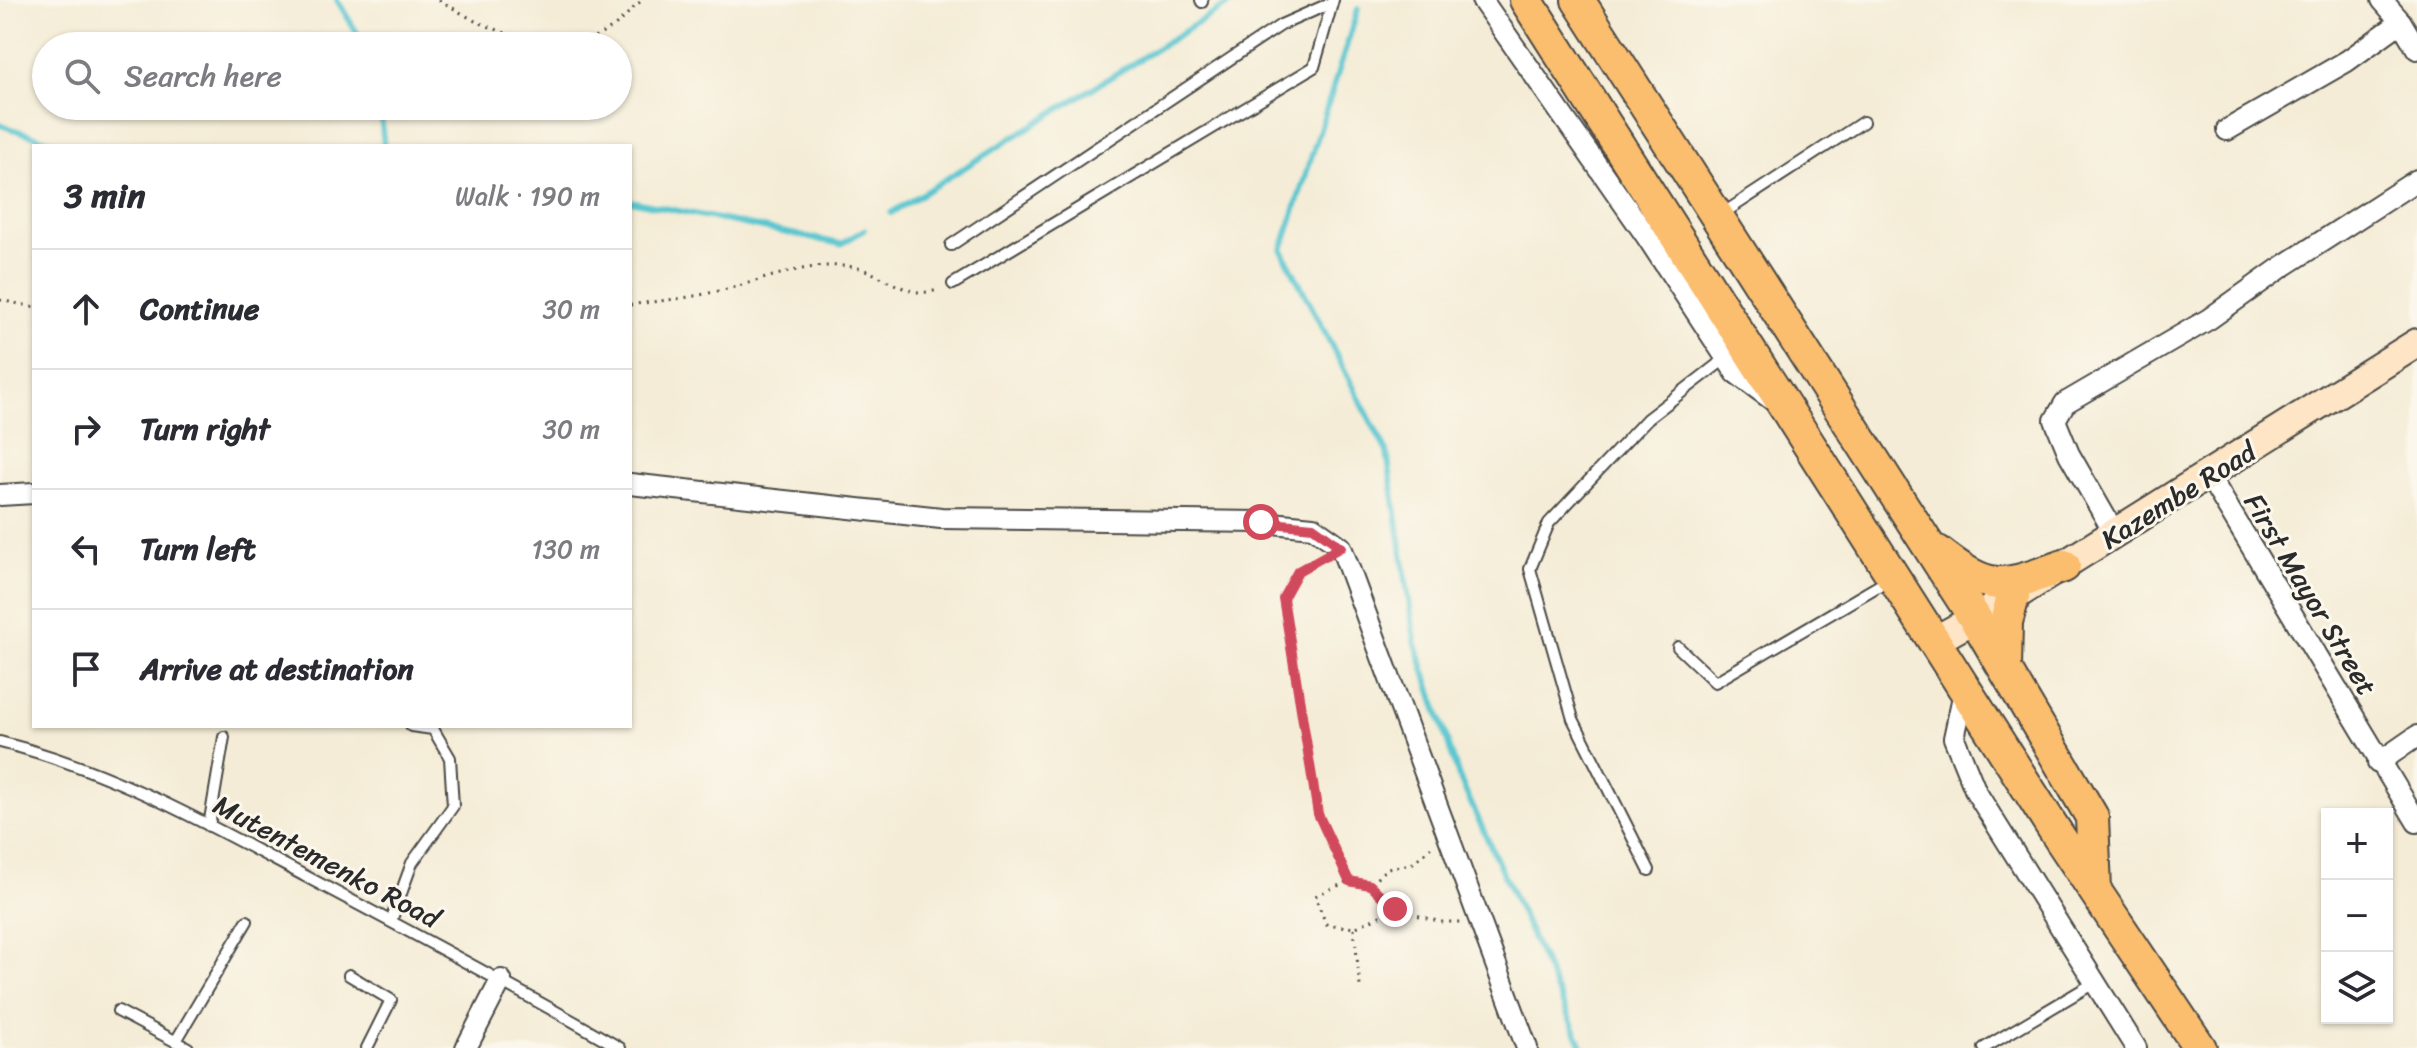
<!DOCTYPE html>
<html lang="en">
<head>
<meta charset="utf-8">
<style>
  :root { --surface:#fff; --page:#f7f7f7; --text:#2b2b33; --muted:#7c7c81; --line:#e1e1e2 }
  body { margin:0; font-family:Sriracha,sans-serif; background:var(--page); color:var(--text) }
  .controls { position:absolute; right:24px; bottom:24px; display:grid; overflow:hidden; border-radius:0px; box-shadow:0 2px 6px #0004 }
  .controls button { width:72px; height:72px; display:grid; place-items:center; padding:0; border:0; border-bottom:2px solid var(--line); background:var(--surface); color:var(--text); font:40px sans-serif }
  .stop { position:absolute; width:24px; height:24px; margin:-18px; border:6px solid #d1495b; border-radius:50%; background:#fff }
  .stop.end { background:#d1495b; border-color:#fff; box-shadow:0 2px 8px #0008 }
  .list { margin:0; padding:0; list-style:none }
  h2 { display:flex; justify-content:space-between; align-items:center; height:104px; margin:0; padding:0 32px; font-size:34px }
  h2 small { font-size:26px; font-weight:400; color:var(--muted) }
  .list li { display:grid; grid-template-columns:52px 1fr auto; gap:24px; align-items:center; box-sizing:border-box; height:120px; padding:0 32px; border-top:2px solid var(--line) }
  .list b { display:block; font-size:30px; white-space:nowrap }
  .list em { font-size:26px; font-style:normal; color:var(--muted) }
  .icon { flex:none; width:44px; height:44px; fill:none; stroke:currentColor; stroke-width:2; stroke-linecap:round; stroke-linejoin:round }
  .map { position:relative; flex:none; width:2417px; height:1048px; overflow:hidden }
  .search { position:absolute; background:var(--surface); box-shadow:0 2px 6px #0004; left:32px; top:32px; width:600px; height:88px; display:flex; align-items:center; gap:20px; box-sizing:border-box; padding:0 28px; border-radius:44px; color:var(--muted); font-size:30px }
  .panel { position:absolute; background:var(--surface); box-shadow:0 2px 6px #0004; left:32px; top:144px; width:600px; height:584px; border-radius:0px }
  .map>svg:first-child { display:block }
</style>
</head>
<body>
<div class="map">
<svg width="2417" height="1048" viewBox="0 0 2417 1048">
  <rect width="100%" height="100%" fill="#fbf7ec"/>
  <filter id="ink" filterUnits="userSpaceOnUse"><feTurbulence type="fractalNoise" baseFrequency=".0125" numOctaves="2"/><feDisplacementMap in="SourceGraphic" scale="16" xChannelSelector="R" yChannelSelector="G"/><feConvolveMatrix kernelMatrix="1 2 1 2 8 2 1 2 1" color-interpolation-filters="sRGB"/></filter>
  <filter id="wash" filterUnits="userSpaceOnUse"><feTurbulence type="fractalNoise" baseFrequency=".006" numOctaves="4" result="noise"/><feDisplacementMap in="SourceGraphic" scale="32" xChannelSelector="R" yChannelSelector="G"/><feGaussianBlur stdDeviation="1.8" result="paint"/><feColorMatrix in="noise" values="0 0 0 0 0 0 0 0 0 0 0 0 0 0 0 0 0 1.4 0 .05"/><feComposite in="paint" operator="in"/></filter>
  <g filter="url(#wash)">
    <rect width="100%" height="100%" fill="#f4ecd6"/>
    <g fill="none" stroke-linecap="round" stroke-linejoin="round">
      <!-- stream -->
      <path stroke="#5ac6d0" stroke-width="6" d="M337 0 365 46
        M1358 9 1282 250 1387 452 1415 641 1459 777 1583 1048
        M380 106 384 146
        M0 125 65 146
        M630 201 841 244 864 230
        M891 213 1235 0"/>
    </g>
  </g>
  <g filter="url(#ink)">
    <g fill="none" stroke-linecap="round" stroke-linejoin="round">
      <!-- service casing -->
      <g stroke="#494845" stroke-width="14">
        <path id="service" d="M1201 0 1202 2
          M1722 214 1863 122
          M951 245 1281 25 1331 3
          M953 284 1314 67 1333 0
          M1678 647 1715 682 1890 579
          M0 742C109 769 206 823 305 876 411 932 516 988 620 1048
          M209 826 224 737
          M1649 870 1573 719 1530 569 1549 523 1647 419 1726 358
          M391 921 412 863 453 806 450 758 433 729 411 726
          M349 975 391 1000 367 1048
          M118 1011 188 1048
          M176 1041 247 921
          M1984 1048 2094 983"/>
      </g>
      <!-- minor casing -->
      <g stroke="#494845" stroke-width="24">
        <path id="minor" d="M1482 0 1647 237 1736 373 1774 401
          M2382 0 2401 22 2417 49
          M2227 130 2347 61 2401 22
          M2209 476 2417 822
          M630 484 941 518 1261 522 1313 527 1341 547 1527 1048
          M0 495 34 493
          M2115 534 2069 454 2055 420 2065 403 2209 319 2279 269 2417 180
          M1965 687 1954 738 1976 792 2136 1048
          M2378 763 2417 736
          M466 1048 501 980"/>
      </g>
      <!-- secondary casing -->
      <g stroke="#494845" stroke-width="32">
        <path id="secondary" d="M1936 640 2013 597 2417 343"/>
      </g>
      <!-- trunk casing -->
      <g stroke="#494845" stroke-width="36">
        <path id="trunk" d="M1526 0 2057 834 2200 1048
          M1578 0 1976 620 2092 817 2095 890
          M1938 552C1993 595 2002 587 2064 566
          M2005 669 2006 622 2013 597"/>
      </g>
      <!-- path -->
      <path stroke="#494845" stroke-width="3" stroke-dasharray="2 6" stroke-linecap="butt" d="M439 0 475 21 538 46
        M581 46 615 26 642 0
        M0 300 34 307
        M630 305C656 301 683 299 709 293 757 284 803 260 853 267 882 271 907 302 940 289
        M1323 557 1298 571 1283 598 1318 814 1349 881
        M1349 881 1370 885 1395 909 1354 928 1326 924 1315 896Z
        M1371 884 1387 868 1412 864 1431 847
        M1395 909 1441 922H1460
        M1354 928 1360 986"/>
      <!-- service -->
      <use href="#service" stroke="#fff" stroke-width="10"/>
      <!-- minor -->
      <use href="#minor" stroke="#fff" stroke-width="20"/>
      <!-- secondary -->
      <use href="#secondary" stroke="#fde5c5" stroke-width="28"/>
      <!-- trunk -->
      <use href="#trunk" stroke="#fbbd6e" stroke-width="32"/>
    </g>
  </g>
  <g fill="none" stroke-linecap="round" stroke-linejoin="round" filter="url(#ink)">
    <!-- route -->
    <path stroke="#d1495b" stroke-width="10" d="M1261 522 1313 527 1341 547 1298 571 1283 598 1318 814 1349 881 1370 885 1395 909"/>
  </g>
  <g text-anchor="middle" stroke-width="6" stroke-linejoin="round" paint-order="stroke">
    <!-- street labels -->
    <g font-size="28" fill="#2b2b2b" stroke="#fbf7ec">
      <text transform="translate(2178 495) rotate(-32)" y="10">Kazembe Road</text>
      <text transform="translate(2311 594) rotate(59)" y="10">First Mayor Street</text>
      <text transform="translate(327 861) rotate(28)" y="10">Mutentemenko Road</text>
    </g>
  </g>
</svg>
<div class="controls">
<button>+</button>
<button>−</button>
<button><svg class="icon" aria-label="layers" viewBox="0 0 24 24"><path d="M12 4l9 5-9 5-9-5zM3 14l9 5 9-5"/></svg></button>
</div>
<div class="stop" style="left:1261px;top:522px"></div>
<div class="stop end" style="left:1395px;top:909px"></div>
<div class="search"><svg class="icon" aria-label="search" viewBox="0 0 24 24"><circle cx="10" cy="10" r="6"/><path d="M15 15l6 6"/></svg>Search here</div>
<section class="panel">
<h2>3 min<small>Walk · 190 m</small></h2>
<ul class="list">
<li><svg class="icon" aria-label="ahead" viewBox="0 0 24 24"><path d="M12 20V5M6 11l6-6 6 6"/></svg><div><b>Continue</b></div><em>30 m</em></li>
<li><svg class="icon" aria-label="right" viewBox="0 0 24 24"><path d="M7 20v-9h11M14 6l5 5-5 5"/></svg><div><b>Turn right</b></div><em>30 m</em></li>
<li><svg class="icon" aria-label="left" viewBox="0 0 24 24"><path d="M17 20v-9H6M10 6l-5 5 5 5"/></svg><div><b>Turn left</b></div><em>130 m</em></li>
<li><svg class="icon" aria-label="arrive" viewBox="0 0 24 24"><path d="M6 21V4h12l-3 4 3 4H6"/></svg><div><b>Arrive at destination</b></div></li>
</ul>
</section>
</div>
</body>
</html>
